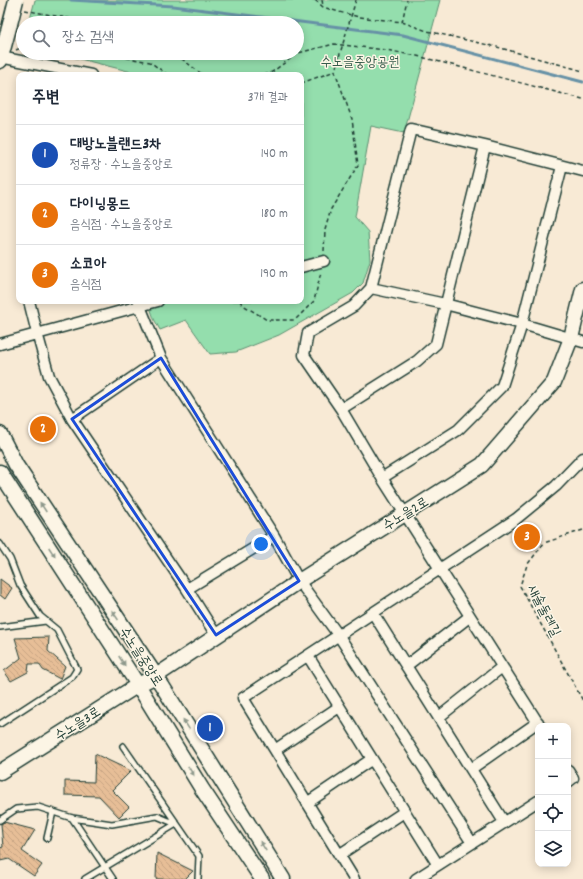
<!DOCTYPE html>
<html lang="ko">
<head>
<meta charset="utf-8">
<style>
  :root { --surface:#fff; --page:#f2f2f3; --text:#1f2937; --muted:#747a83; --line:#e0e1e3; --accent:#1a73e8 }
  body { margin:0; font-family:Dekko,"Poor Story",sans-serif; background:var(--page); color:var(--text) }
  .controls { position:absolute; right:12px; bottom:12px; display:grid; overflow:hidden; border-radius:8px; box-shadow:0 2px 10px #0003 }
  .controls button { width:36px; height:36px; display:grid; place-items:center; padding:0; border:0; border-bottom:1px solid var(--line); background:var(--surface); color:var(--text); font:20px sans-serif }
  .you { position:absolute; left:261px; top:544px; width:14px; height:14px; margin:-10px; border:3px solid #fff; border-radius:50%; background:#1a73e8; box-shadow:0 0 0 6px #1a73e833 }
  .badge { display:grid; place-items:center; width:26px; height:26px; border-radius:50%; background:var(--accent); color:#fff; font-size:13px; font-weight:700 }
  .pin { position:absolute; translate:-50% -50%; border:2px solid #fff; box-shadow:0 1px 4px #0006 }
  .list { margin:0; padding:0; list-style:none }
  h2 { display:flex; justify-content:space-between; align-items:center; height:52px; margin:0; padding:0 16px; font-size:17px }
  h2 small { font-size:13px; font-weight:400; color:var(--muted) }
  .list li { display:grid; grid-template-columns:26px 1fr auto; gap:12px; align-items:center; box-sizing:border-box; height:60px; padding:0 16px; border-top:1px solid var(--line) }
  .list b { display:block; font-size:15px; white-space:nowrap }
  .list p { margin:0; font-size:13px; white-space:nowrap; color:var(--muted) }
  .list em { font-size:13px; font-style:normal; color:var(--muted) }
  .icon { flex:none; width:22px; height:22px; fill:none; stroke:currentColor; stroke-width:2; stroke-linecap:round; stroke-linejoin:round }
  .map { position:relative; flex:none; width:583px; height:879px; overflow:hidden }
  .search { position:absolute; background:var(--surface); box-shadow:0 2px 10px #0003; left:16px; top:16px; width:288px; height:44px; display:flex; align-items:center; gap:10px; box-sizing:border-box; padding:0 14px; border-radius:22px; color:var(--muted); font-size:15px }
  .panel { position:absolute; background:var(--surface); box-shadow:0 2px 10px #0003; left:16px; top:72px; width:288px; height:232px; border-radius:8px }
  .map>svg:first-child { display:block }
</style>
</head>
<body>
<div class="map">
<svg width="583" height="879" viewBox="0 0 583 879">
  <defs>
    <pattern id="building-back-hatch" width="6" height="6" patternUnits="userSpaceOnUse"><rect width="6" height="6" fill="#e7be97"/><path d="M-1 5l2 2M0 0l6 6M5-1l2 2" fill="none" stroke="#c6a483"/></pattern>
  </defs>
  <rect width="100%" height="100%" fill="#f8ead5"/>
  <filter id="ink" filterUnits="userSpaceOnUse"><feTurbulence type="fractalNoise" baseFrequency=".025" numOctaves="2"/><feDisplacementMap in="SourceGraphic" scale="8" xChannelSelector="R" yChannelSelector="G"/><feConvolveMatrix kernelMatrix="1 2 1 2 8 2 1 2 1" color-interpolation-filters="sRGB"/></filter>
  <g filter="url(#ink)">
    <!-- green -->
    <path fill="#94dead" stroke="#5a8e70" d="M35 0H440L404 133 371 126 355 217 368 232 370 260 363 283 353 293 279 335 236 352 210 354 186 320 160 330 154 319 148 301H301V75H144L56 53H297V23H29Z"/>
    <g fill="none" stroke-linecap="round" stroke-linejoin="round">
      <!-- stream -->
      <path stroke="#6691a6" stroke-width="3" d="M71 0 173 6 403 35 583 82"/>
    </g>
    <!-- building -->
    <path fill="url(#building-back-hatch)" stroke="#1f3d34" d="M0 579 12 588 5 599 0 595Z
      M49 637 48 651 65 666 60 679 43 670 39 664H29L28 672 11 681 4 671 21 658 15 638Z
      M95 754 131 771 112 790 129 807 119 817 99 796 65 795V781L94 782Z
      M4 822 35 830 22 851 42 865 34 876 9 859 0 861V848L3 847 1 824Z
      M157 853 193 871 185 879H156Z"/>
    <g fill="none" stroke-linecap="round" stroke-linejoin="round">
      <!-- lane casing -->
      <g stroke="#1f3d34" stroke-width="8">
        <path id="lane" d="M0 544 10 559 20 585 40 616 57 630 77 669 72 677 0 724
          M0 627 46 621
          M123 746 199 856 198 879
          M72 818 113 879
          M0 820 16 809 38 807 72 818 112 824 157 816 176 824
          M47 838 53 812
          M85 879 176 824"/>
      </g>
      <!-- street casing -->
      <g stroke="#1f3d34" stroke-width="13">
        <path id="street" d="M0 57 91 75
          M301 267 324 261
          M371 288 445 304 522 324 583 342
          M29 301 37 333 49 376 72 419 187 589 216 635
          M139 301 140 306 161 358 274 536 299 581 339 636 472 843
          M0 344 158 301
          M341 409 417 361 436 344 485 146
          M72 419 161 358
          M382 478 458 430 502 386 522 324 562 166
          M187 589 274 536
          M373 613 504 822
          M308 656 438 865
          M406 666 469 617
          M439 717 502 667
          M540 726 382 478 341 409 304 355 308 333 354 306 371 288 411 129 485 146 583 171
          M275 750 339 707
          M471 769 538 722
          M568 770 573 778 568 782
          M307 803 372 759
          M339 855 404 812
          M354 879 243 698 516 519 556 486 583 458
          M416 879 538 801"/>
      </g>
      <!-- secondary casing -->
      <g stroke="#1f3d34" stroke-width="17">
        <path id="secondary" d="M0 61 10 24
          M0 434 16 465 156 676 283 879
          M0 472 138 685 202 789 262 879
          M0 772 138 685 156 676 299 581 482 465 554 382 571 338 583 289"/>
      </g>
      <!-- path -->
      <path stroke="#1f3d34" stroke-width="1.5" stroke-dasharray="4 3" stroke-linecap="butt" d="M315 0 323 7 339 12 359 17 402 22 427 31 497 47 583 71
        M322 0 323 6
        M355 3 356 0
        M25 10C45 14 65 18 86 21 99 22 111 21 124 23
        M402 22 407 0
        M16 50 23 47
        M99 53 150 62 168 75
        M177 53 182 59 203 75
        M264 75 272 72 298 53 334 44 386 50 417 56 583 99
        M301 83 335 71
        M324 251 325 230 331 209 358 165 352 119 335 71 339 57
        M240 301 243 305 267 320H295L314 301 321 272
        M583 530 544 543 527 565 520 586 583 701"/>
      <!-- lane -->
      <use href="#lane" stroke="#fcf5e5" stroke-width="5"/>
      <!-- street -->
      <use href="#street" stroke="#fcf5e5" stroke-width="10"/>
      <!-- secondary -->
      <use href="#secondary" stroke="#fcf5e5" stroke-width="14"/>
      <!-- secondary-bridge casing -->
      <g stroke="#1f3d34" stroke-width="17" stroke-linecap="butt">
        <path id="secondary-bridge" d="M10 24 16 0"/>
      </g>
      <!-- path-bridge -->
      <path stroke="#1f3d34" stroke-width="1.5" stroke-dasharray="4 3" stroke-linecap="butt" d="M339 57 355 3"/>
      <!-- secondary-bridge -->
      <use href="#secondary-bridge" stroke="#fcf5e5" stroke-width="14"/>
    </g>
    <!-- one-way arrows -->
    <defs><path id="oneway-solid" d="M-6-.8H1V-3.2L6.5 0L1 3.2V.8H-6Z"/></defs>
    <g fill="#8e998c">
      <use href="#oneway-solid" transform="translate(43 507) rotate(-123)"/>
      <use href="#oneway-solid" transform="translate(52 552) rotate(57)"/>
      <use href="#oneway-solid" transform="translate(115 615) rotate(-124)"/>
      <use href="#oneway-solid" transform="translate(122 661) rotate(57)"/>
      <use href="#oneway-solid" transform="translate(186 724) rotate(-122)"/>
      <use href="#oneway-solid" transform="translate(191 771) rotate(58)"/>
      <use href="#oneway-solid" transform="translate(263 846) rotate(-122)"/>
    </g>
  </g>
  <!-- marked area -->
  <path fill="none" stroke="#1d4ed8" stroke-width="3" stroke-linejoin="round" d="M161 358 299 581 216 635 72 419Z"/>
  <g text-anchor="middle" stroke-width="3" stroke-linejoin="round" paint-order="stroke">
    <!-- park labels -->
    <g font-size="14" fill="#365d4c" stroke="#fcf5e5">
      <text x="360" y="66">수노을중앙공원</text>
    </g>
    <!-- street labels -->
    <g font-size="14" fill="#1f3d34" stroke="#fcf5e5">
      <text transform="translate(405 513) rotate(-32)" y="5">수노을2로</text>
      <text transform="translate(545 610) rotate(63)" y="5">새솔둘레길</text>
      <text transform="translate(142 656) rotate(57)" y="5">수노을중앙로</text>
      <text transform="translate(77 723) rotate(-32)" y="5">수노을3로</text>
    </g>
  </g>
</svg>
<div class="controls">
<button>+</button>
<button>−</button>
<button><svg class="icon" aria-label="locate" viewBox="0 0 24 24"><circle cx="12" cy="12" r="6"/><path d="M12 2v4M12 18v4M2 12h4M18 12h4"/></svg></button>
<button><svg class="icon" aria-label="layers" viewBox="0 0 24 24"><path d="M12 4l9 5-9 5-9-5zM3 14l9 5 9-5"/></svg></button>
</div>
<div class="you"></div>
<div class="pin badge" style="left:210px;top:728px;background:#1a4fb4">1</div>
<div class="pin badge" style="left:43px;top:429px;background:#e8710a">2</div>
<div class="pin badge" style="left:527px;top:537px;background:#e8710a">3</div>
<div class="search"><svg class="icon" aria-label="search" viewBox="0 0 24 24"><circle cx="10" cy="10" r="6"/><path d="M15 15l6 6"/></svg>장소 검색</div>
<section class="panel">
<h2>주변<small>3개 결과</small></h2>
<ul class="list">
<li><span class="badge" style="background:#1a4fb4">1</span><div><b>대방노블랜드3차</b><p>정류장 · 수노을중앙로</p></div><em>140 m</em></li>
<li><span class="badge" style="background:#e8710a">2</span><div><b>다이닝몽드</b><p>음식점 · 수노을중앙로</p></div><em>180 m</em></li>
<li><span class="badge" style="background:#e8710a">3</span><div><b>소코아</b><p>음식점</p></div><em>190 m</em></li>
</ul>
</section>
</div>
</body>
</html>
